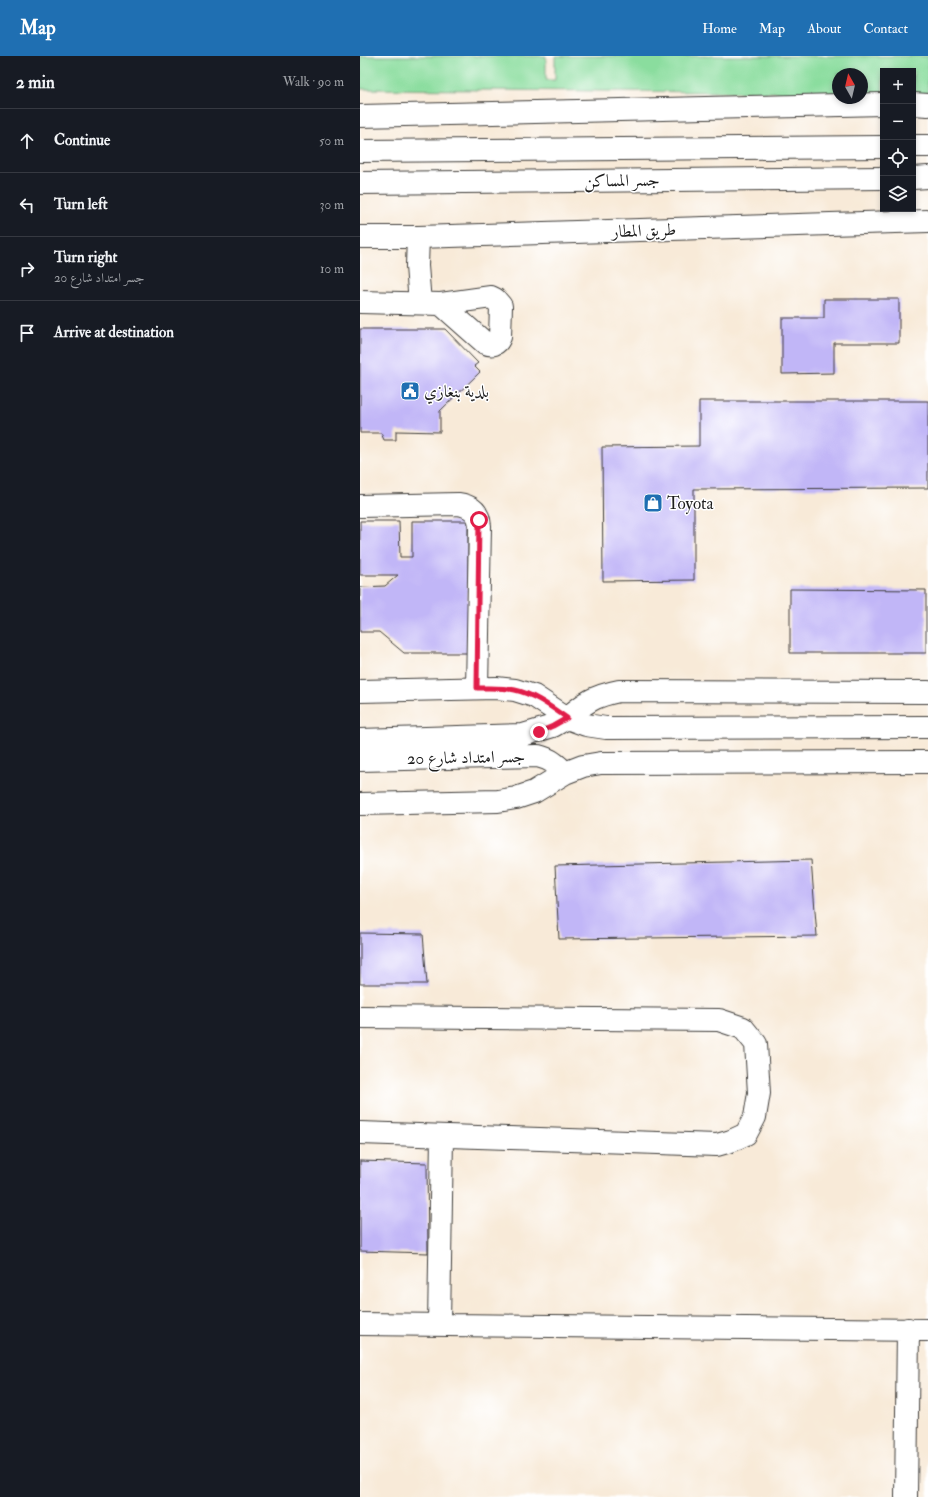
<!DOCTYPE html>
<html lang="en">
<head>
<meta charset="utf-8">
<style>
  :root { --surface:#171b24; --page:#242831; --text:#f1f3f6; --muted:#9ea1a6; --line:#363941; --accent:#1f6fb2 }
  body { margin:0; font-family:"IM FELL Double Pica",Amiri,serif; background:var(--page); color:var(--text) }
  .controls { position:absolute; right:12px; top:12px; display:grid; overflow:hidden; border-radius:0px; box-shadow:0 2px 6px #0003 }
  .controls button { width:36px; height:36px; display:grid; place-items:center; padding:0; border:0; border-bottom:1px solid var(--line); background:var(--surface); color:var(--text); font:20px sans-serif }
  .compass { position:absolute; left:472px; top:12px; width:36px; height:36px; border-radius:50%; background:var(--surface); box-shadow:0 2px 6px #0003; rotate:352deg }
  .stop { position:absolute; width:12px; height:12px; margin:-9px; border:3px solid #e11d48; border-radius:50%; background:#fff }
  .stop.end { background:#e11d48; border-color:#fff; box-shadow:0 1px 4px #0008 }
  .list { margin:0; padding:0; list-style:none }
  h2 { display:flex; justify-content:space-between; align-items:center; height:52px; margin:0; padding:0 16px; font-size:17px }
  h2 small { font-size:13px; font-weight:400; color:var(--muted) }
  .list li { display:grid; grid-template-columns:26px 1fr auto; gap:12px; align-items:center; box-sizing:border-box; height:64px; padding:0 16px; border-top:1px solid var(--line) }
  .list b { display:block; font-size:15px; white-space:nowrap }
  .list p { margin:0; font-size:13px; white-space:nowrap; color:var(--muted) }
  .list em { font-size:13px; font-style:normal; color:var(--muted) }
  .icon { flex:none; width:22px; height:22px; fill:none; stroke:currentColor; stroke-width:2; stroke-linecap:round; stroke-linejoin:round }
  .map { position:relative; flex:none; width:568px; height:1441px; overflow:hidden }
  header { display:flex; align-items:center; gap:24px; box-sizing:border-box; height:56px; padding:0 20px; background:var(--accent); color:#fff }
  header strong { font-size:19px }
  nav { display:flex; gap:22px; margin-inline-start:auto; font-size:14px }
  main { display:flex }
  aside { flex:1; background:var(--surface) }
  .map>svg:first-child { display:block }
</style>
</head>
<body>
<header>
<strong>Map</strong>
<nav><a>Home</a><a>Map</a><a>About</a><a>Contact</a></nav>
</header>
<main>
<aside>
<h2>2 min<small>Walk · 90 m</small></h2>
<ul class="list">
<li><svg class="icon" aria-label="ahead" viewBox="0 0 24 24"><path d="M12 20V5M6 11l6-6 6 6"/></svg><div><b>Continue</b></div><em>50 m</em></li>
<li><svg class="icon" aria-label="left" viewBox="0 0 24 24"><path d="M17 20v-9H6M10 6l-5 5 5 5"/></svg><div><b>Turn left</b></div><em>30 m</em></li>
<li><svg class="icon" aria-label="right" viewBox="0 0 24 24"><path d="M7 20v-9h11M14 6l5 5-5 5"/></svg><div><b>Turn right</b><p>جسر امتداد شارع 20</p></div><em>10 m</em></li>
<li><svg class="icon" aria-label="arrive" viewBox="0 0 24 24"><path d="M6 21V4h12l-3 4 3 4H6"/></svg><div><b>Arrive at destination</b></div></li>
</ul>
</aside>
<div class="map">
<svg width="568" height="1441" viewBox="0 0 568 1441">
  <rect width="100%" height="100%" fill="#fff"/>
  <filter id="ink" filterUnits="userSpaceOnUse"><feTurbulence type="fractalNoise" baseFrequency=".025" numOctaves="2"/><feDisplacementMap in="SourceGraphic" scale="8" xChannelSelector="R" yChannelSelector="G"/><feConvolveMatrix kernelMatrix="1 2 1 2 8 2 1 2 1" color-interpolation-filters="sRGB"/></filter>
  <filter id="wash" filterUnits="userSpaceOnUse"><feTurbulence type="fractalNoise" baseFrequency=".012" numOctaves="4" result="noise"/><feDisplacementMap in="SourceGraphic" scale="16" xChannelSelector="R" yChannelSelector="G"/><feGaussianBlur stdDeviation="0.9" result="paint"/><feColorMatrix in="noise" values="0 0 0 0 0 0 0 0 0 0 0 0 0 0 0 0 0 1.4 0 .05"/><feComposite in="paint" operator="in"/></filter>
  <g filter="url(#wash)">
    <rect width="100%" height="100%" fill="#f8ead8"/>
    <!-- green -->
    <path fill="#8add9e" stroke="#537c5d" d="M0 0H186V24H195V0H568V38H553V15H523V38L502 37V18H478V37L0 33Z"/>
    <g id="blocks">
      <!-- building -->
      <path fill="#c1b6f7" d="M464 243H539V287H474V317L422 318V262H464Z
        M0 273H85L118 307 114 310 120 316 80 355V376L36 375V384H24L21 377H0Z
        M339 345H568V432L334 433V524L243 525 242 391 339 390Z
        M0 465H39L40 501H52V465H108V597H44L19 576H0V531L25 530 38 519H0Z
        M430 533 566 534V597H430Z
        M451 804 457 880 199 883 195 810Z
        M0 877 63 878 67 928H0Z
        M0 1105 67 1107 68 1197 0 1195Z"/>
    </g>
  </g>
  <g filter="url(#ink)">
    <use href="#blocks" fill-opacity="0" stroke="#3d3b38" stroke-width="1"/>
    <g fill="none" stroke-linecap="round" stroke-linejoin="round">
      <!-- minor casing -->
      <g stroke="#3d3b38" stroke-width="24">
        <path id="minor" d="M58 181 57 210 60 247
          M0 246 81 248 131 241 135 243 141 250 140 281C137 289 132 290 125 287L81 248
          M0 450 98 448C112 450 119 457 120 470L117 632
          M207 662C226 646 234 640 259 635L568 636
          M0 961 359 964 383 972 396 988 399 1037 395 1061 386 1078 371 1085 357 1089 0 1077
          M0 1268 568 1274
          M79 1269 82 1080
          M546 1441 548 1273"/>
      </g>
      <!-- major casing -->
      <g stroke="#3d3b38" stroke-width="24">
        <path id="major" d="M0 635 136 632 155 634 174 640 207 662 226 669 246 672 568 671
          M0 684 163 679 193 670 207 662
          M0 704 178 700C190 703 197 708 205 717
          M0 748 138 745 156 742 174 736 205 717 223 710 241 707 568 706"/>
      </g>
      <!-- highway casing -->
      <g stroke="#3d3b38" stroke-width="24">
        <path id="highway" d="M553 48 568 49
          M0 60 523 48
          M553 90H568
          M0 95 523 91
          M553 122 568 121
          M0 127 523 122
          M0 181H58L568 165"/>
      </g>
      <!-- minor -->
      <use href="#minor" stroke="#fff" stroke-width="22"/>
      <!-- major -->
      <use href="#major" stroke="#fff" stroke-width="22"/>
      <!-- highway -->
      <use href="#highway" stroke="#fff" stroke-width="22"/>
    </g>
  </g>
  <g fill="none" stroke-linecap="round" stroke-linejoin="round" filter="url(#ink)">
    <!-- route -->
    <path stroke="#e11d48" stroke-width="5" d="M119 464 117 632C129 632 142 631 155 634 174 638 191 651 207 662L193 670 179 676"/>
  </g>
  <!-- icons -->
  <defs>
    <g id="civic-square" transform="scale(1)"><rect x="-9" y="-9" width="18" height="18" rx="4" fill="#1f6fb2" stroke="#fff"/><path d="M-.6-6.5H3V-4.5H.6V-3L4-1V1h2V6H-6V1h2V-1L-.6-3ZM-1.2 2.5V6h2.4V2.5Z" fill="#fff"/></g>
    <g id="shop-square" transform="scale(1)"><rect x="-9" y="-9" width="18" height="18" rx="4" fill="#1f6fb2" stroke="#fff"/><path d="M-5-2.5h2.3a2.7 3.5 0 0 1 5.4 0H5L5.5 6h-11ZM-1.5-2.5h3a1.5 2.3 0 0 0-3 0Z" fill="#fff"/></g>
  </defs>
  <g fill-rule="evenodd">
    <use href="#civic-square" x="50" y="335"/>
    <use href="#shop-square" x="293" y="447"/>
  </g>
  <g text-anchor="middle" stroke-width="3" stroke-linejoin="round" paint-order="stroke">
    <!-- street labels -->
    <g font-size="17" fill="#1c1c1c" stroke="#fff">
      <text transform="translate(262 124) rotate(-1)" y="6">جسر المساكن</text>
      <text transform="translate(284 174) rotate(-2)" y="6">طريق المطار</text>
      <text transform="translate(106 701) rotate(-1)" y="6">جسر امتداد شارع 20</text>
    </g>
    <!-- poi labels -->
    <g font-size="17" fill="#1c1c1c" stroke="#fff" text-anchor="start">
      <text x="64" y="341">بلدية بنغازي</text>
      <text x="307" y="453">Toyota</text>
    </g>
  </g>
</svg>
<div class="controls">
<button>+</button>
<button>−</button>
<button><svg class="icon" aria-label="locate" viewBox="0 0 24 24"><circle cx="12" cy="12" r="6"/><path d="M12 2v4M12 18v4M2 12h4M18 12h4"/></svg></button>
<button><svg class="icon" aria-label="layers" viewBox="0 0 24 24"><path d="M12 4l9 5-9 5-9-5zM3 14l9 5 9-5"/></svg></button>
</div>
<svg class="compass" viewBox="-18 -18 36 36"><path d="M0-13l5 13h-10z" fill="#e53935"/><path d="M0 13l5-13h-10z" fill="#9ea1a6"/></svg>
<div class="stop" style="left:119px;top:464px"></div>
<div class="stop end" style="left:179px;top:676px"></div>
</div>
</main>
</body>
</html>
